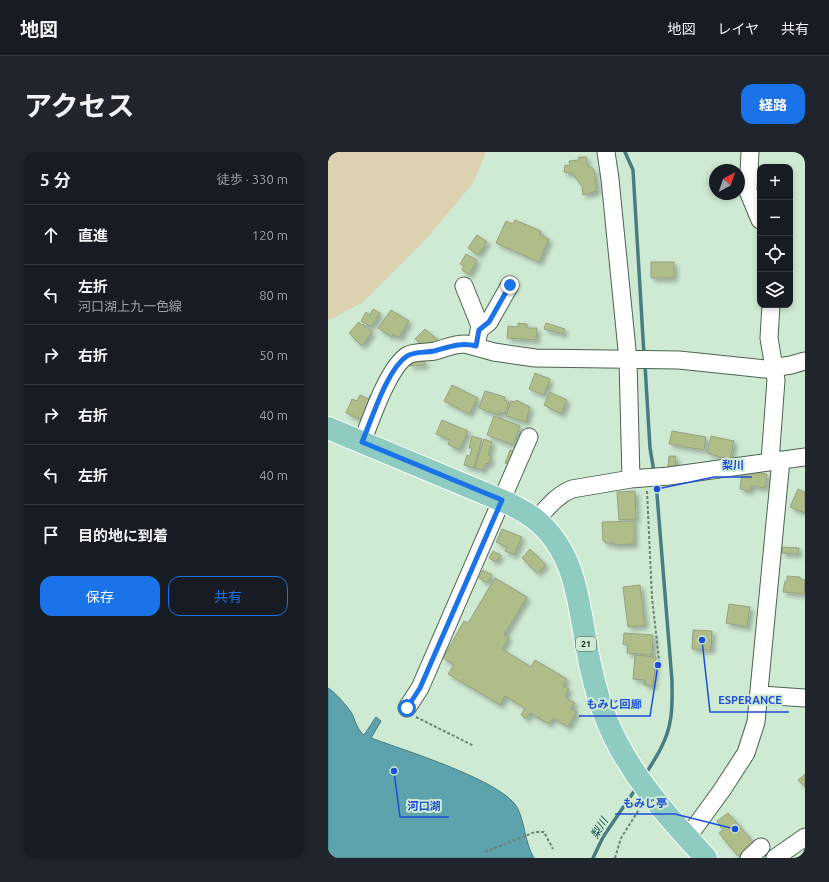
<!DOCTYPE html>
<html lang="ja">
<head>
<meta charset="utf-8">
<style>
  :root { --surface:#171b24; --page:#20242c; --text:#f1f3f6; --muted:#9ea1a6; --line:#363941; --accent:#1a73e8 }
  body { margin:0; font-family:Ubuntu,"Noto Sans JP",sans-serif; background:var(--page); color:var(--text) }
  .controls { position:absolute; right:12px; top:12px; display:grid; overflow:hidden; border-radius:8px; box-shadow:0 2px 6px #0003 }
  .controls button { width:36px; height:36px; display:grid; place-items:center; padding:0; border:0; border-bottom:1px solid var(--line); background:var(--surface); color:var(--text); font:20px sans-serif }
  .compass { position:absolute; left:381px; top:12px; width:36px; height:36px; border-radius:50%; background:var(--surface); box-shadow:0 2px 6px #0003; rotate:40deg }
  .stop { position:absolute; width:12px; height:12px; margin:-9px; border:3px solid #1a73e8; border-radius:50%; background:#fff }
  .stop.end { background:#1a73e8; border-color:#fff; box-shadow:0 1px 4px #0008 }
  .list { margin:0; padding:0; list-style:none }
  h2 { display:flex; justify-content:space-between; align-items:center; height:52px; margin:0; padding:0 16px; font-size:17px }
  h2 small { font-size:13px; font-weight:400; color:var(--muted) }
  .list li { display:grid; grid-template-columns:26px 1fr auto; gap:12px; align-items:center; box-sizing:border-box; height:60px; padding:0 16px; border-top:1px solid var(--line) }
  .list b { display:block; font-size:15px; white-space:nowrap }
  .list p { margin:0; font-size:13px; white-space:nowrap; color:var(--muted) }
  .list em { font-size:13px; font-style:normal; color:var(--muted) }
  .actions { display:flex; gap:8px; padding:12px 16px }
  .actions a { flex:1; padding:9px 0; border:1px solid var(--accent); border-radius:12px; text-align:center; font-size:14px; color:var(--accent) }
  .actions .main { background:var(--accent); color:#fff }
  .icon { flex:none; width:22px; height:22px; fill:none; stroke:currentColor; stroke-width:2; stroke-linecap:round; stroke-linejoin:round }
  .map { position:relative; flex:none; width:477px; height:706px; overflow:hidden; border-radius:12px }
  header { display:flex; align-items:center; gap:24px; box-sizing:border-box; height:56px; padding:0 20px; background:var(--surface); border-bottom:1px solid var(--line) }
  header strong { font-size:19px }
  nav { display:flex; gap:22px; margin-inline-start:auto; font-size:14px }
  .intro { display:flex; align-items:center; justify-content:space-between; box-sizing:border-box; height:96px; padding:0 24px }
  h1 { margin:0; font-size:28px }
  .button { padding:10px 18px; border-radius:12px; background:var(--accent); color:#fff; font-size:14px; font-weight:700 }
  main { display:flex; gap:24px; padding:0 24px }
  aside { flex:1; background:var(--surface); border-radius:12px; box-shadow:0 2px 6px #0003 }
  .map>svg:first-child { display:block }
</style>
</head>
<body>
<header>
<strong>地図</strong>
<nav><a>地図</a><a>レイヤ</a><a>共有</a></nav>
</header>
<div class="intro"><h1>アクセス</h1><a class="button">経路</a></div>
<main>
<aside>
<h2>5 分<small>徒歩 · 330 m</small></h2>
<ul class="list">
<li><svg class="icon" aria-label="ahead" viewBox="0 0 24 24"><path d="M12 20V5M6 11l6-6 6 6"/></svg><div><b>直進</b></div><em>120 m</em></li>
<li><svg class="icon" aria-label="left" viewBox="0 0 24 24"><path d="M17 20v-9H6M10 6l-5 5 5 5"/></svg><div><b>左折</b><p>河口湖上九一色線</p></div><em>80 m</em></li>
<li><svg class="icon" aria-label="right" viewBox="0 0 24 24"><path d="M7 20v-9h11M14 6l5 5-5 5"/></svg><div><b>右折</b></div><em>50 m</em></li>
<li><svg class="icon" aria-label="right" viewBox="0 0 24 24"><path d="M7 20v-9h11M14 6l5 5-5 5"/></svg><div><b>右折</b></div><em>40 m</em></li>
<li><svg class="icon" aria-label="left" viewBox="0 0 24 24"><path d="M17 20v-9H6M10 6l-5 5 5 5"/></svg><div><b>左折</b></div><em>40 m</em></li>
<li><svg class="icon" aria-label="arrive" viewBox="0 0 24 24"><path d="M6 21V4h12l-3 4 3 4H6"/></svg><div><b>目的地に到着</b></div></li>
</ul>
<div class="actions"><a class="main">保存</a><a>共有</a></div>
</aside>
<div class="map">
<svg width="477" height="706" viewBox="0 0 477 706">
  <defs>
    <filter id="shadow"><feDropShadow dx="3.5" dy="3.5" stdDeviation="2" flood-color="#0004"/></filter>
  </defs>
  <rect width="100%" height="100%" fill="#cfead3"/>
  <!-- green -->
  <path fill="#dcd2b1" d="M0 0H158L145 31 100 85 35 150 0 169Z"/>
  <!-- water -->
  <path fill="#5ca3ad" stroke="#477c80" d="M0 536C8 541 17 552 23 560 28 569 28 576 36 583L48 565 53 569 43 586C75 598 177 629 190 657 197 672 197 691 206 706H0Z"/>
  <g fill="none" stroke-linecap="round" stroke-linejoin="round">
    <!-- stream -->
    <path stroke="#477c80" stroke-width="3.5" d="M297 0 305 18 316 203
      M317 213 322 296 326 320
      M317 623C327 607 339 589 342 570 345 556 344 542 344 529L328 330
      M265 706 275 685 309 635"/>
  </g>
  <!-- building -->
  <path fill="#afbd89" stroke="#969f82" filter="url(#shadow)" d="M251 5H259L258 11 266 18 269 39 255 43 254 34 245 22 236 20 237 13 242 14 241 9 250 8Z
    M187 68 213 79 212 83 221 87 211 110 168 91 178 69 185 72Z
    M149 83 159 90 150 103 140 96Z
    M138 102 149 108 141 123 134 118 136 114 132 112Z
    M323 110H346V126H323Z
    M45 157 52 161 43 175 33 169 38 160 42 163Z
    M63 158 81 169 71 186 65 182 64 185 50 176Z
    M31 170 34 173 35 172 44 180 34 194 21 181Z
    M190 171 199 172V176H209L208 188 179 186 180 174 190 175Z
    M218 171 237 177 235 182 216 177Z
    M97 177 110 188 104 195 99 191 95 194 87 187Z
    M97 209V213L82 214V210Z
    M207 221 222 227 216 243 201 237Z
    M124 233 150 246 141 262 116 249Z
    M157 239 177 245 176 248 181 250 177 262 172 260 170 263 151 256Z
    M222 240 239 248 233 262 216 253Z
    M32 243 41 247 42 243 49 246 39 270 18 261 24 247 29 249Z
    M188 248 202 255 198 270 178 264 183 249 187 250Z
    M166 264 192 274 185 293 159 283Z
    M114 268 140 279 131 298 120 292 122 288 108 282Z
    M344 279 378 285 376 298 341 292Z
    M144 284 154 287 146 316 136 313 139 303 142 304 144 296H141Z
    M383 284 406 289 402 308 379 301Z
    M156 287 164 290 160 303 163 304 161 312 158 311 155 318 147 316Z
    M182 298 189 300 184 313 177 311Z
    M341 304H348L347 316H340Z
    M414 319 439 322 437 336 423 334 422 339 412 337Z
    M470 337 477 340V361L462 355Z
    M307 339 308 367 291 368 289 340Z
    M306 369V392L286 393V391H277V389H275L274 370Z
    M174 377 194 385 186 403 177 399 179 395 168 390Z
    M454 395 471 396 470 402 454 401Z
    M202 397 218 413 209 421 194 406Z
    M165 399 173 403 168 410 161 406Z
    M155 418 164 423 159 431 151 426Z
    M459 424 472 425V427L477 428 476 442 455 440 457 429H459Z
    M167 426 199 445 176 483 181 485 174 497 203 515 207 508 239 527 235 534 241 537 237 545 247 551 243 557 249 560 240 575 225 566 221 572 202 561 198 567 193 563 197 556 177 544 172 553 120 522 126 513 115 506 136 469 140 471Z
    M312 433 317 473 300 475 295 435Z
    M401 452 422 455 419 475 398 471Z
    M365 478 384 479 383 498 364 497Z
    M296 481 325 483 324 503 299 501 300 493 295 492Z
    M307 503 328 505 325 534 316 533 317 528 305 527Z
    M477 622V635L470 628Z
    M400 661 426 691 410 704 391 681 395 678 389 669Z"/>
  <g fill="none" stroke-linecap="round" stroke-linejoin="round">
    <!-- minor casing -->
    <g stroke="#4c6350" stroke-width="19">
      <path id="minor" d="M278 0 282 27 300 208 303 327
        M422 0 420 39 432 68
        M136 134 152 174 148 194
        M151 178 161 170 182 133
        M34 290C43 268 60 215 80 203 88 199 98 201 107 199 117 196 126 192 137 192L166 200 207 206 351 208 437 217 463 213 477 209
        M442 309 448 228 441 186 443 153
        M208 368C219 356 229 343 244 337L303 327 341 324 477 305
        M432 543 477 546
        M79 556 92 536 201 285
        M359 686 394 638 418 601 428 570 453 308
        M421 706 433 695
        M447 706 477 685"/>
    </g>
    <!-- major casing -->
    <g stroke="#fff" stroke-width="24">
      <path id="major" d="M0 276 182 352C191 357 200 361 208 368 246 399 250 446 258 491 262 515 268 541 277 564 298 619 338 663 378 706"/>
    </g>
    <!-- path -->
    <path stroke="#6f8172" stroke-width="2" stroke-dasharray="3 2" stroke-linecap="butt" d="M319 339 324 446 332 516
      M88 565 146 594
      M157 700 207 680H216L225 697
      M287 706 293 686 312 656"/>
    <!-- minor -->
    <use href="#minor" stroke="#fff" stroke-width="17"/>
    <!-- major -->
    <use href="#major" stroke="#8eccc1" stroke-width="22"/>
  </g>
  <g fill="none" stroke-linecap="round" stroke-linejoin="round">
    <!-- route -->
    <path stroke="#1a73e8" stroke-width="5" d="M79 556 92 536 174 348 34 290C44 267 59 217 79 204 87 199 97 201 106 199 121 195 132 190 148 194L151 178 161 170 182 133"/>
  </g>
  <g text-anchor="middle" stroke-width="4" stroke-linejoin="round" paint-order="stroke">
    <!-- shield labels -->
    <rect fill="#cfead3" stroke="#4e5d50" stroke-width="1" x="248" y="485" width="20" height="14" rx="3"/>
    <g font-size="9" font-weight="bold" fill="#162018">
      <text x="258" y="495">21</text>
    </g>
    <!-- water labels -->
    <g font-size="11" font-style="italic" fill="#0c4d55" stroke="#cfead3">
      <text transform="translate(271 676) rotate(-59)" y="4">梨川</text>
    </g>
  </g>
  <!-- callouts -->
  <path fill="none" stroke="#1d4ed8" stroke-width="1.5" d="M329 337L386 325H424M374 488L382 560H461M330 513L322 564H251M407 677L347 662H287M66 619L72 665H121"/>
  <g fill="#1d4ed8" stroke="#cfead3" stroke-width="1.5">
    <circle cx="329" cy="337" r="4"/>
    <circle cx="374" cy="488" r="4"/>
    <circle cx="330" cy="513" r="4"/>
    <circle cx="407" cy="677" r="4"/>
    <circle cx="66" cy="619" r="4"/>
  </g>
  <g font-size="11" text-anchor="middle" font-weight="bold" fill="#1d4ed8" stroke="#cfead3" stroke-width="4" stroke-linejoin="round" paint-order="stroke">
    <text x="405" y="317">梨川</text>
    <text x="422" y="552">ESPERANCE</text>
    <text x="286" y="556">もみじ回廊</text>
    <text x="317" y="655">もみじ亭</text>
    <text x="96" y="658">河口湖</text>
  </g>
</svg>
<div class="controls">
<button>+</button>
<button>−</button>
<button><svg class="icon" aria-label="locate" viewBox="0 0 24 24"><circle cx="12" cy="12" r="6"/><path d="M12 2v4M12 18v4M2 12h4M18 12h4"/></svg></button>
<button><svg class="icon" aria-label="layers" viewBox="0 0 24 24"><path d="M12 4l9 5-9 5-9-5zM3 14l9 5 9-5"/></svg></button>
</div>
<svg class="compass" viewBox="-18 -18 36 36"><path d="M0-13l5 13h-10z" fill="#e53935"/><path d="M0 13l5-13h-10z" fill="#9ea1a6"/></svg>
<div class="stop" style="left:79px;top:556px"></div>
<div class="stop end" style="left:182px;top:133px"></div>
</div>
</main>
</body>
</html>
